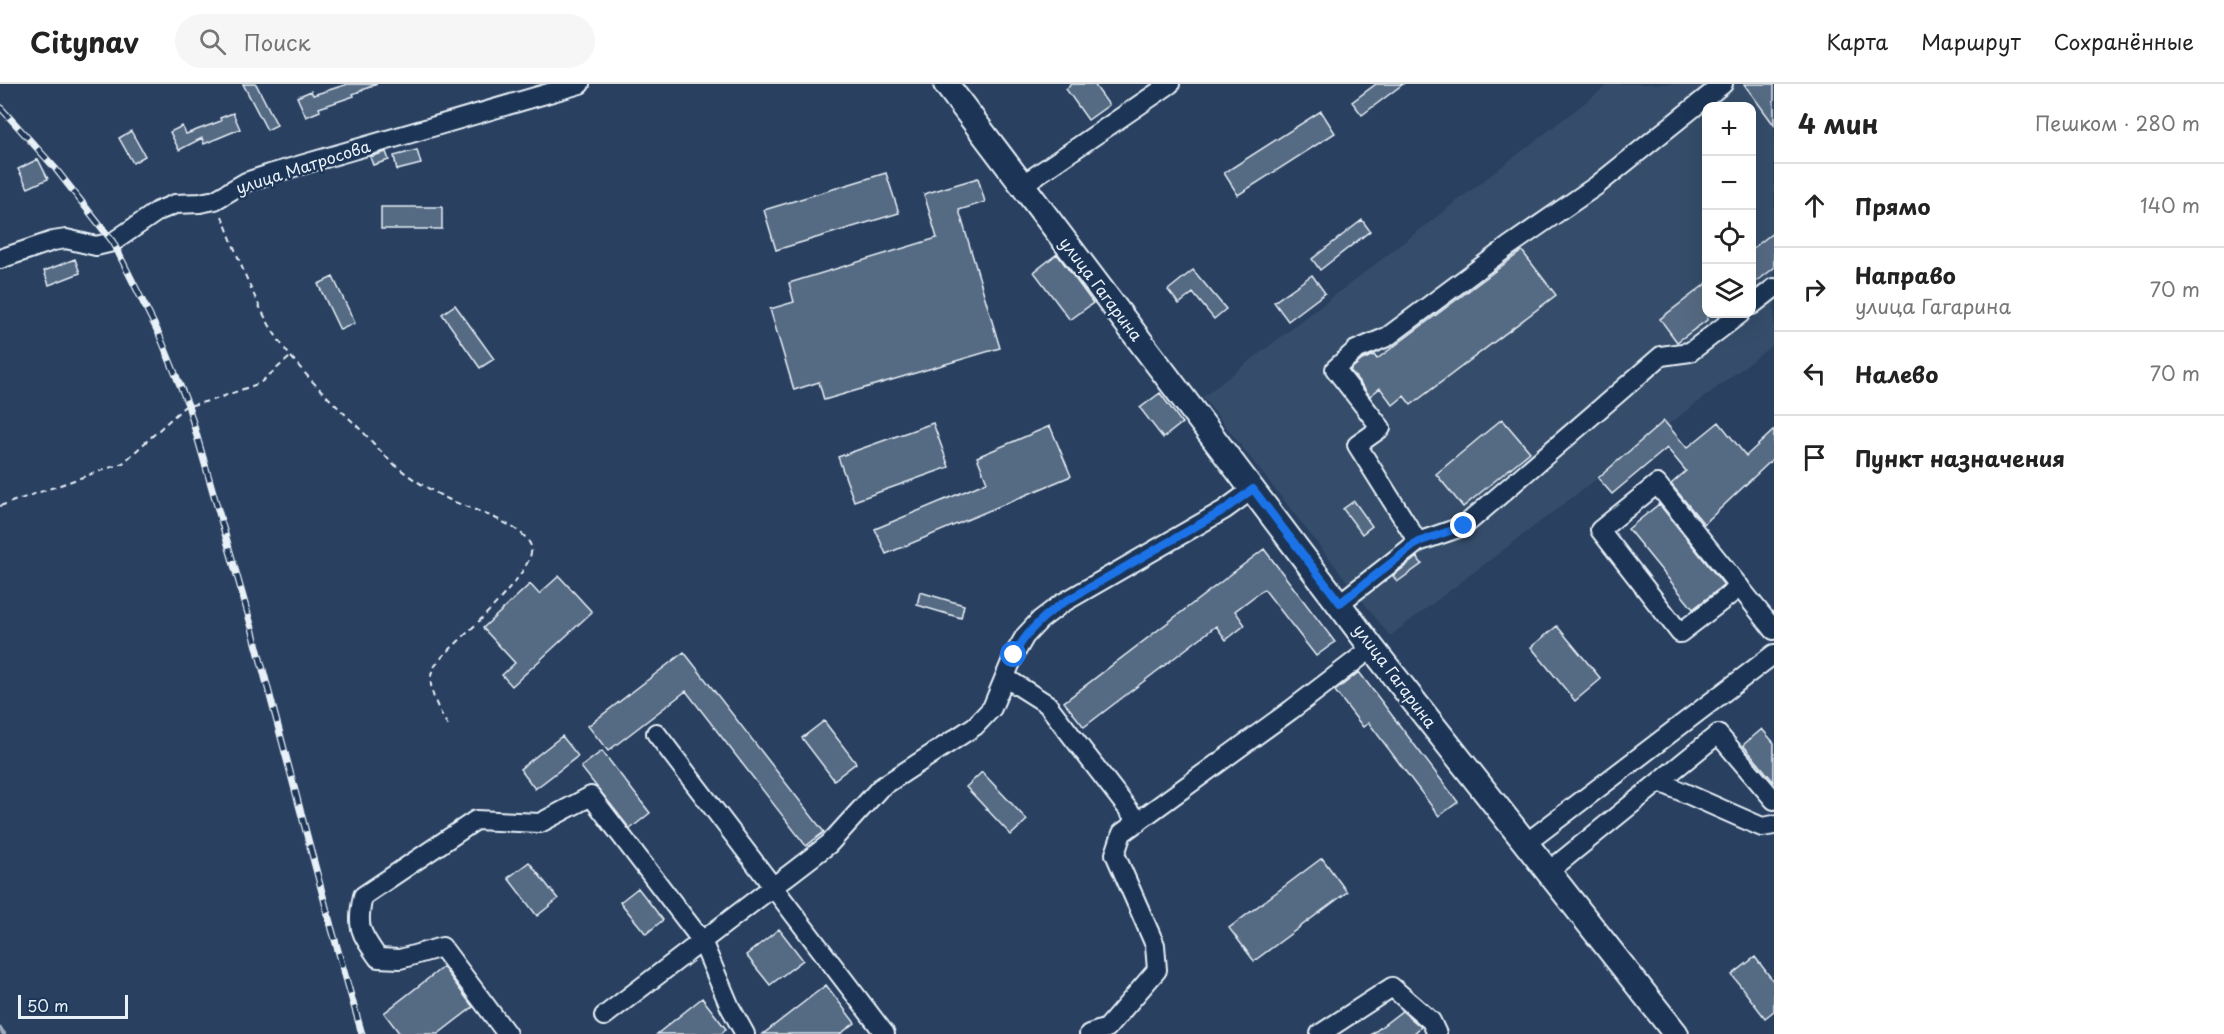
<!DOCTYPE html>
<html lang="ru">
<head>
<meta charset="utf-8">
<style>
  :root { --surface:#fff; --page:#f6f6f6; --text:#222; --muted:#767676; --line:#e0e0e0 }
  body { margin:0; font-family:"Playpen Sans",sans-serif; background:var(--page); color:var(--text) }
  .controls { position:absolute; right:18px; top:18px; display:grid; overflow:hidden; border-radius:12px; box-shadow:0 6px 24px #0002 }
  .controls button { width:54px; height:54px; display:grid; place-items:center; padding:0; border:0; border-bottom:2px solid var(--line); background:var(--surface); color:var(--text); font:30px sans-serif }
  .scale { position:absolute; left:18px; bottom:15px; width:110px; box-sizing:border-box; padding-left:6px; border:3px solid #e8f1f8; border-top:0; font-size:16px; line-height:21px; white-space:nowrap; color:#e8f1f8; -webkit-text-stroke:4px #1d3557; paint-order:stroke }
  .stop { position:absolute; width:18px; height:18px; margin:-14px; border:4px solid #1a73e8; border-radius:50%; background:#fff }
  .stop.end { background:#1a73e8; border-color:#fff; box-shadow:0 2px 6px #0008 }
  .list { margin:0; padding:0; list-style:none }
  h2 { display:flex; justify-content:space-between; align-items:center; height:78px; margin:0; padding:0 24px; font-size:26px }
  h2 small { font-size:20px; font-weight:400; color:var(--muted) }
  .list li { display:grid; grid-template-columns:39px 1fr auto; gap:18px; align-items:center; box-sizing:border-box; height:84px; padding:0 24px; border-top:2px solid var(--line) }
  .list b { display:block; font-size:22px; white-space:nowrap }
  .list p { margin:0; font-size:20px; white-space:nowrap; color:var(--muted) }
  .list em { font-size:20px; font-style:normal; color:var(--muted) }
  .icon { flex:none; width:33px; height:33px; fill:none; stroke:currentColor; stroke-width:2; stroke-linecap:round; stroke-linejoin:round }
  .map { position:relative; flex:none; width:1774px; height:950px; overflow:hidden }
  header { display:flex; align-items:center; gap:36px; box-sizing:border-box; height:84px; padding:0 30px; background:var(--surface); border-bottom:2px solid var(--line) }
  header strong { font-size:28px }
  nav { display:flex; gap:33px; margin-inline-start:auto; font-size:21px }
  .search { width:420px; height:54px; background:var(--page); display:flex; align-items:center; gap:15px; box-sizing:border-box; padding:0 21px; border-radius:33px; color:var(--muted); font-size:22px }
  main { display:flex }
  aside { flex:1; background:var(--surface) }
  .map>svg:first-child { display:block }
</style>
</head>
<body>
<header>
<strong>Citynav</strong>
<div class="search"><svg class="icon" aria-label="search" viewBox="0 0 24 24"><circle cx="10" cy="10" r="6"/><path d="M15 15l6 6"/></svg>Поиск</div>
<nav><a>Карта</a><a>Маршрут</a><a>Сохранённые</a></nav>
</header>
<main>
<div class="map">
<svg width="1774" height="950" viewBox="0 0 1774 950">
  <rect width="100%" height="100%" fill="#294061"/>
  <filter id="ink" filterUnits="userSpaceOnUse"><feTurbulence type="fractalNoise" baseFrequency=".0167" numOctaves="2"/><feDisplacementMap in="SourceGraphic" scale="12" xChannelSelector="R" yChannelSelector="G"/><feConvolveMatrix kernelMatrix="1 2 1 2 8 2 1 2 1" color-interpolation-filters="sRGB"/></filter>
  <g filter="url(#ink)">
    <!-- built -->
    <path fill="#364d6b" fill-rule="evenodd" d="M1609 0H1774V260L1390 552 1203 313ZM1706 22H1752V230H1706Z"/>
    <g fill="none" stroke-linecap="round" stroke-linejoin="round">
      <!-- stream -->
      <path stroke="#9dabbd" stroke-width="4.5" d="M0 945 4 950"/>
    </g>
    <!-- building -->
    <path fill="#556a83" stroke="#e8f1f8" stroke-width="1.5" d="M243 0H256L277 41 267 46Z
      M348 0H377L353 10 354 12 319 24 320 27 306 33 297 13 311 7 313 11Z
      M1072 0H1094L1109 21 1088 36 1066 5Z
      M1376 0H1403L1362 31 1352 18Z
      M1744 0H1774V41Z
      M1321 27 1335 49 1238 111 1224 89Z
      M233 29 240 45 204 60 202 54 179 66 170 48 182 42 186 50 221 37 220 34Z
      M131 47 145 72 133 79 119 54Z
      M417 66 421 80 397 86 394 72Z
      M386 68 389 76 373 81 370 73Z
      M38 75 48 95 28 104 18 85Z
      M886 89 899 129 776 166 764 126Z
      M978 94 985 118 959 126 1000 264 824 316 819 298 794 306 770 225 794 218 789 199 937 154 924 110Z
      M381 123H442V145H381Z
      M1362 136 1370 147 1320 186 1312 175Z
      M1774 148V184L1752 201V165Z
      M1522 167 1556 211 1411 321 1404 312 1393 321 1380 304 1370 312 1350 286 1362 276 1374 271 1377 275Z
      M1057 170 1093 219 1070 236 1034 188Z
      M75 175 80 189 49 201 44 187Z
      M1193 186 1226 225 1214 235 1193 209 1179 220 1168 206Z
      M1312 191 1325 209 1288 237 1274 218Z
      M333 193 355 239 340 246 318 200Z
      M1707 199V236L1677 258 1660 235Z
      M455 221 494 275 480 284 442 230Z
      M1160 309 1182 339 1163 354 1140 324Z
      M1502 335 1530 368 1463 423 1436 390Z
      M1664 337 1687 364 1719 338 1746 372 1774 346V374L1704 440 1671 400 1686 387 1667 364 1612 410 1598 394Z
      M933 339 949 383 854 417 838 373Z
      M1050 342 1071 392 886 470 875 445 987 398 977 373Z
      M1354 417 1372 442 1362 450 1343 425Z
      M1659 420 1724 501 1693 525 1628 445Z
      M1264 465 1335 558 1316 572 1264 505 1235 527 1245 541 1226 556 1216 542 1084 643 1064 618Z
      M1417 473 1422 480 1397 498 1393 492Z
      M559 492 592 528 512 602 502 591 515 579 483 544 530 500 539 510Z
      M920 508 964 521 961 534 917 521Z
      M1557 542 1601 595 1575 617 1531 563Z
      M684 568 824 748 806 762 686 607 608 667 588 642Z
      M1359 588 1458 718 1439 732 1369 639 1363 643 1335 607Z
      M824 637 856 679 834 696 802 654Z
      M1762 645 1774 659V698L1743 661Z
      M562 652 578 672 535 705 520 685Z
      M602 667 650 729 630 745 581 683Z
      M982 688 1027 736 1011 751 966 703Z
      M1322 774 1347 808 1254 877 1229 844Z
      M529 778 558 815 537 832 508 794Z
      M638 804 663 836 646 850 620 818Z
      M779 845 803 876 770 901 746 871Z
      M1755 873 1774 898V927L1765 934 1732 891Z
      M443 883 473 923 438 950H400L384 929Z
      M826 901 855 939 840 950H763Z
      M702 914 726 945 721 950H657Z
      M1402 927 1421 943 1413 950H1372Z"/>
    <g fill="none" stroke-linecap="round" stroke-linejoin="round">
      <!-- minor casing -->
      <g stroke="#e8f1f8" stroke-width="22">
        <path id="minor" d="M1022 101 1170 0
          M0 175 53 157 66 155 96 162 113 158 158 127 175 120 200 119 215 116 246 98 270 90 580 0
          M1752 221 1774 204
          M1418 458 1357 361 1381 344 1335 285 1356 266 1387 253 1509 162 1596 102 1723 0
          M1740 503 1680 549 1600 446 1657 400 1774 546
          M1340 519 1418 458 1464 442 1661 272 1690 268 1740 230
          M1006 594 1047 620 1138 738
          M656 649 885 950
          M1660 698 1762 743 1774 741
          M1525 760 1774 570
          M1548 788 1718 650 1774 716
          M604 932 829 760 880 704 975 642 992 624 1014 571 1025 552 1040 536 1061 520 1224 426 1253 405
          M507 950 442 863 400 875 378 874C360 848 356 843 363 812L476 736 540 739 591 712 702 857 730 923 745 950
          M1089 950 1107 944 1157 886 1155 861 1115 770 1122 749 1291 626 1372 564
          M1320 950 1392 903 1431 937 1437 950"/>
      </g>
      <!-- major casing -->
      <g stroke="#e8f1f8" stroke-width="28">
        <path id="major" d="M946 0 1372 564 1676 950"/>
      </g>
      <!-- path -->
      <path stroke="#e8f1f8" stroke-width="2" stroke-dasharray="6 4.5" stroke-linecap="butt" d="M222 132C240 178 260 236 292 274 313 300 338 323 361 346 374 359 385 374 400 385 415 397 432 407 450 416 470 425 523 440 531 462 538 486 459 556 442 573 439 577 435 581 433 585 425 603 440 629 449 643
        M0 422 123 379 184 323 216 315 260 299 290 273"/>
      <!-- minor -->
      <use href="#minor" stroke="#1d3557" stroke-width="18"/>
      <!-- major -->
      <use href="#major" stroke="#1d3557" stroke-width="24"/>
      <!-- rail casing -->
      <g stroke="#e8f1f8" stroke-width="7">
        <path id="rail" d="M0 23 55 84 113 158 159 250 188 321 252 544 331 842 362 950"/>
      </g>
      <!-- rail -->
      <use href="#rail" stroke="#1d3557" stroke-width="4.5" stroke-dasharray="14" stroke-linecap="butt"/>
    </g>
  </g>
  <g fill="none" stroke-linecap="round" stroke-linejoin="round" filter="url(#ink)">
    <!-- route -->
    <path stroke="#1a73e8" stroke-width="8" d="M1014 571C1026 549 1040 535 1061 520L1224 426 1253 405 1340 519 1418 458 1464 442"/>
  </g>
  <g text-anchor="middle" stroke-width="5" stroke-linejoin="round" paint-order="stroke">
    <!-- street labels -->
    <g font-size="16" fill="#e8f1f8" stroke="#1d3557">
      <text transform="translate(303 83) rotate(-18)" y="6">улица Матросова</text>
      <text transform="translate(1101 205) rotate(53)" y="6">улица Гагарина</text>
      <text transform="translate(1395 592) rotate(53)" y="6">улица Гагарина</text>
    </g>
  </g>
</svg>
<div class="controls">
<button>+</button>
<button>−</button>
<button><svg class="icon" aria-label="locate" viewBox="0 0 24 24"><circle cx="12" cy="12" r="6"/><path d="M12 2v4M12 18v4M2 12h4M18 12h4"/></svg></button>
<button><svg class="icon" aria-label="layers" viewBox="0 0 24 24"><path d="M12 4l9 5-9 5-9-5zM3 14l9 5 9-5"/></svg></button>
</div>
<div class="scale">50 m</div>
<div class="stop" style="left:1014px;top:571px"></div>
<div class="stop end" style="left:1464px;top:442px"></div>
</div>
<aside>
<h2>4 мин<small>Пешком · 280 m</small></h2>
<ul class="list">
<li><svg class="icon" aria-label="ahead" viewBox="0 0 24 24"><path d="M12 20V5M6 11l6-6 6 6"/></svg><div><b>Прямо</b></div><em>140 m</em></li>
<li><svg class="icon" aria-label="right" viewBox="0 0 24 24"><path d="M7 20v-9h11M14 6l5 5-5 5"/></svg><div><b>Направо</b><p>улица Гагарина</p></div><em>70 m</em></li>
<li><svg class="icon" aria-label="left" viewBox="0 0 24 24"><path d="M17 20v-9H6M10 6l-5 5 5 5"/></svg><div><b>Налево</b></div><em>70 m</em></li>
<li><svg class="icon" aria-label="arrive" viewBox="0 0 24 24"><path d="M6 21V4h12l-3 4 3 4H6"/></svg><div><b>Пункт назначения</b></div></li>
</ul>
</aside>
</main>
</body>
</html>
